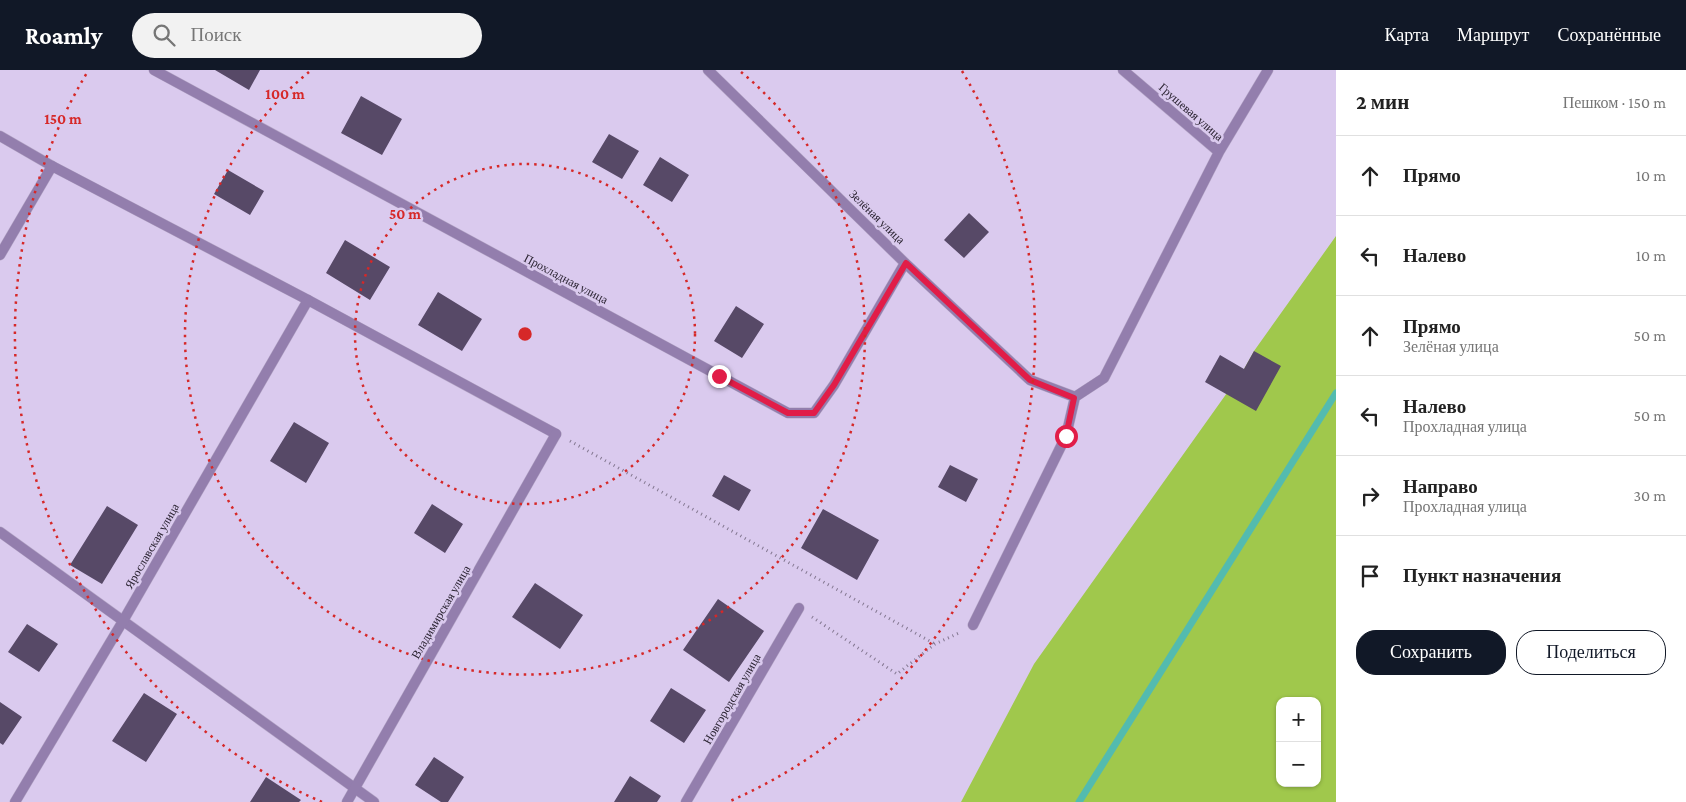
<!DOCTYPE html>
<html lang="ru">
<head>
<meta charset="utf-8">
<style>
  :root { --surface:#fff; --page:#f2f2f2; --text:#222; --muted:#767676; --line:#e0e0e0; --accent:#111827 }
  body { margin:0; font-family:"Crimson Pro",serif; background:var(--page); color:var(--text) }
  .controls { position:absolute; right:15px; bottom:15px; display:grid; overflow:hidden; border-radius:10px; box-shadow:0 1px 4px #0004 }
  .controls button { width:45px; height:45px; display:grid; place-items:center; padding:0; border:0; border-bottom:1px solid var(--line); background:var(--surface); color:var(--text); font:25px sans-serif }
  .stop { position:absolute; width:15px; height:15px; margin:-11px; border:4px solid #e11d48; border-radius:50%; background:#fff }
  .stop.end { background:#e11d48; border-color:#fff; box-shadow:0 1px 5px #0008 }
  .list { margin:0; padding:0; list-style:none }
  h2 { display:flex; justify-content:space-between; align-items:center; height:65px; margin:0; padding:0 20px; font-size:21px }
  h2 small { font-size:16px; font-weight:400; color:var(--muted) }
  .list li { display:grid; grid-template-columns:32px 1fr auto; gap:15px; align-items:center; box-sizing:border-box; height:80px; padding:0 20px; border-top:1px solid var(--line) }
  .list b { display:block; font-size:19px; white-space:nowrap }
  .list p { margin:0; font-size:16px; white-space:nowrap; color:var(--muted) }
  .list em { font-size:16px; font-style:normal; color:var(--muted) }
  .actions { display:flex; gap:10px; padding:15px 20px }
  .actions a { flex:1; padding:11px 0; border:1px solid var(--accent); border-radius:20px; text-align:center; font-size:18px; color:var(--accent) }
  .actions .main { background:var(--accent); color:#fff }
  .icon { flex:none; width:28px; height:28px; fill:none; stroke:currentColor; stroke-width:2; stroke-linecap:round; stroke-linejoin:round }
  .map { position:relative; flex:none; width:1336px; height:732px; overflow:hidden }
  header { display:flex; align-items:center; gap:30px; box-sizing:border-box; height:70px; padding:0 25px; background:var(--accent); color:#fff }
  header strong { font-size:24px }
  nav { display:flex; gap:28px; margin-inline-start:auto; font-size:18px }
  .search { width:350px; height:45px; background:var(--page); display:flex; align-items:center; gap:12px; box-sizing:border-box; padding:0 18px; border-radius:28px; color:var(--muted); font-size:19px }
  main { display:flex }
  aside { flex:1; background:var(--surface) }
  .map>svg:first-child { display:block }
</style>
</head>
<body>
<header>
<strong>Roamly</strong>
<div class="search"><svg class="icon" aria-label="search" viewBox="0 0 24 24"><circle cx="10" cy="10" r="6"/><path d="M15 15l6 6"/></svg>Поиск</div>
<nav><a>Карта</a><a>Маршрут</a><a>Сохранённые</a></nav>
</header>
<main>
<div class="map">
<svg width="1336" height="732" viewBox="0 0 1336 732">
  <rect width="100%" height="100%" fill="#dacaee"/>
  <!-- green -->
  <path fill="#a0c84c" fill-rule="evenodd" d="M1336 166V732H961L1034 594 1244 299 1254 281ZM1280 631H1317V713H1280Z"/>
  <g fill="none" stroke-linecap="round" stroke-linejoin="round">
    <!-- stream -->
    <path stroke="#53bbaf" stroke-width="7" d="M1079 732 1336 323"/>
  </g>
  <!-- building -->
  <path fill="#574967" d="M215 0H260L249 20Z
    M361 26 402 49 382 85 341 63Z
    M609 64 639 81 622 109 592 92Z
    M660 87 689 105 672 132 643 115Z
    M228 100 264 121 250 145 214 124Z
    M969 143 989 162 964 188 944 170Z
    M345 170 390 197 370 230 326 203Z
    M438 222 482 249 462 281 418 255Z
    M736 236 764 254 742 288 714 271Z
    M1254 281 1281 296 1256 341 1205 312 1220 285 1244 299Z
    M294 352 329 373 306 413 270 391Z
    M950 395 978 409 966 432 938 417Z
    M724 405 751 420 739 441 712 426Z
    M432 434 463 454 445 483 414 463Z
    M107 436 138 455 102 514 70 495Z
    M823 439 879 470 857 510 801 478Z
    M535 513 583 545 560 579 512 547Z
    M718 529 764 561 729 612 683 580Z
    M27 554 58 574 39 602 8 582Z
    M671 618 706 640 684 673 650 651Z
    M144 623 177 644 146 692 112 671Z
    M0 632 22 647 3 675 0 673Z
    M434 687 464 707 448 732H441L415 715Z
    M630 706 661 726 657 732H614Z
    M266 707 301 730 299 732H250Z"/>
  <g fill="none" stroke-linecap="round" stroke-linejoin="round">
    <!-- service casing -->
    <g stroke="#b7a9c8" stroke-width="11">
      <path id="service" d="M0 66 52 96 308 230 556 364
        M0 462 374 732"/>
    </g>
    <!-- minor casing -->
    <g stroke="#b7a9c8" stroke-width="11">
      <path id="minor" d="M154 0 788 343H814L834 315 905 193
        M708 0 905 193 1030 310 1075 327 1104 308 1219 82 1268 0
        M1123 0 1219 82
        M0 185 52 96
        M973 555 1066 366 1075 327
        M15 732 123 551 308 230
        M347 732 556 364
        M686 732 799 538"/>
    </g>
    <!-- path -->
    <path stroke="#837790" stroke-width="3" stroke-dasharray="1 4" stroke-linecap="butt" d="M570 371 935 574
      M812 547 897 604 935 574 961 562"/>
    <!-- service -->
    <use href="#service" stroke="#937ead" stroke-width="10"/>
    <!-- minor -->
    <use href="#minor" stroke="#937ead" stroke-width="10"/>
  </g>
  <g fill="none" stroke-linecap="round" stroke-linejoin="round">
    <!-- route -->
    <path stroke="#e11d48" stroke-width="6" d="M719 306 788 343H814L834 315 906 193 1030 310 1074 328 1066 366"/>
  </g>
  <!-- distance rings -->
  <g fill="none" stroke="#d62828" stroke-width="2.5" stroke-dasharray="2.5 5">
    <circle cx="525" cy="264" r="170"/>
    <path d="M741 2A340 340 0 1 1 309 2"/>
    <path d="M322 732A510 510 0 0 1 88 1M962 1A510 510 0 0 1 728 732"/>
  </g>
  <g text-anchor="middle" stroke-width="5" stroke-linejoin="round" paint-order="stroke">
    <!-- street labels -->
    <g font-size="12" fill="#2b2432" stroke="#dacaee">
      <text transform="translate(1191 42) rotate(41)" y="4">Грушевая улица</text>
      <text transform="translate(877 147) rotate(44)" y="4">Зелёная улица</text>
      <text transform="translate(566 209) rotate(28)" y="4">Прохладная улица</text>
      <text transform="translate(152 476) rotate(-60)" y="4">Ярославская улица</text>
      <text transform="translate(441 542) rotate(-60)" y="4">Владимирская улица</text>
      <text transform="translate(732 629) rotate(-60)" y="4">Новгородская улица</text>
    </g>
  </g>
  <circle cx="525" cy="264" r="8" fill="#d62828" stroke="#dacaee" stroke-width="2.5"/>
  <g font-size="15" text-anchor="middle" font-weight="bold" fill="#d62828" stroke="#dacaee" stroke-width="5" stroke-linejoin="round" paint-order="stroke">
    <text x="285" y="29">100 m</text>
    <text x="63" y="54">150 m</text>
    <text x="405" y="149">50 m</text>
  </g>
</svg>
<div class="controls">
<button>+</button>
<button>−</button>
</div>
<div class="stop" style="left:1066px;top:366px"></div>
<div class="stop end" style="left:719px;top:306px"></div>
</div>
<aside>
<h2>2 мин<small>Пешком · 150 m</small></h2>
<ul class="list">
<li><svg class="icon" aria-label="ahead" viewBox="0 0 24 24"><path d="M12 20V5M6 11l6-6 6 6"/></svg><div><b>Прямо</b></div><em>10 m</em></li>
<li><svg class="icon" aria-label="left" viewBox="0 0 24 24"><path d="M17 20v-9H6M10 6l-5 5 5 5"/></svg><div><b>Налево</b></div><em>10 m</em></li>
<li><svg class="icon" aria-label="ahead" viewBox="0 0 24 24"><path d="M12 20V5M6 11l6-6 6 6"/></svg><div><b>Прямо</b><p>Зелёная улица</p></div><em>50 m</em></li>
<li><svg class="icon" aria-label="left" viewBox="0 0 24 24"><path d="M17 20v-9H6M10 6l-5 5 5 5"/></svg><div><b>Налево</b><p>Прохладная улица</p></div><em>50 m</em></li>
<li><svg class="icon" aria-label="right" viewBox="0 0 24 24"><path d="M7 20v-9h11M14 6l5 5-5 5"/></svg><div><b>Направо</b><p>Прохладная улица</p></div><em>30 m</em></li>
<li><svg class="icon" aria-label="arrive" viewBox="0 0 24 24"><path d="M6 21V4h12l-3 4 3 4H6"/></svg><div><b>Пункт назначения</b></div></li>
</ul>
<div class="actions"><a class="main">Сохранить</a><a>Поделиться</a></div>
</aside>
</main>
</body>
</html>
